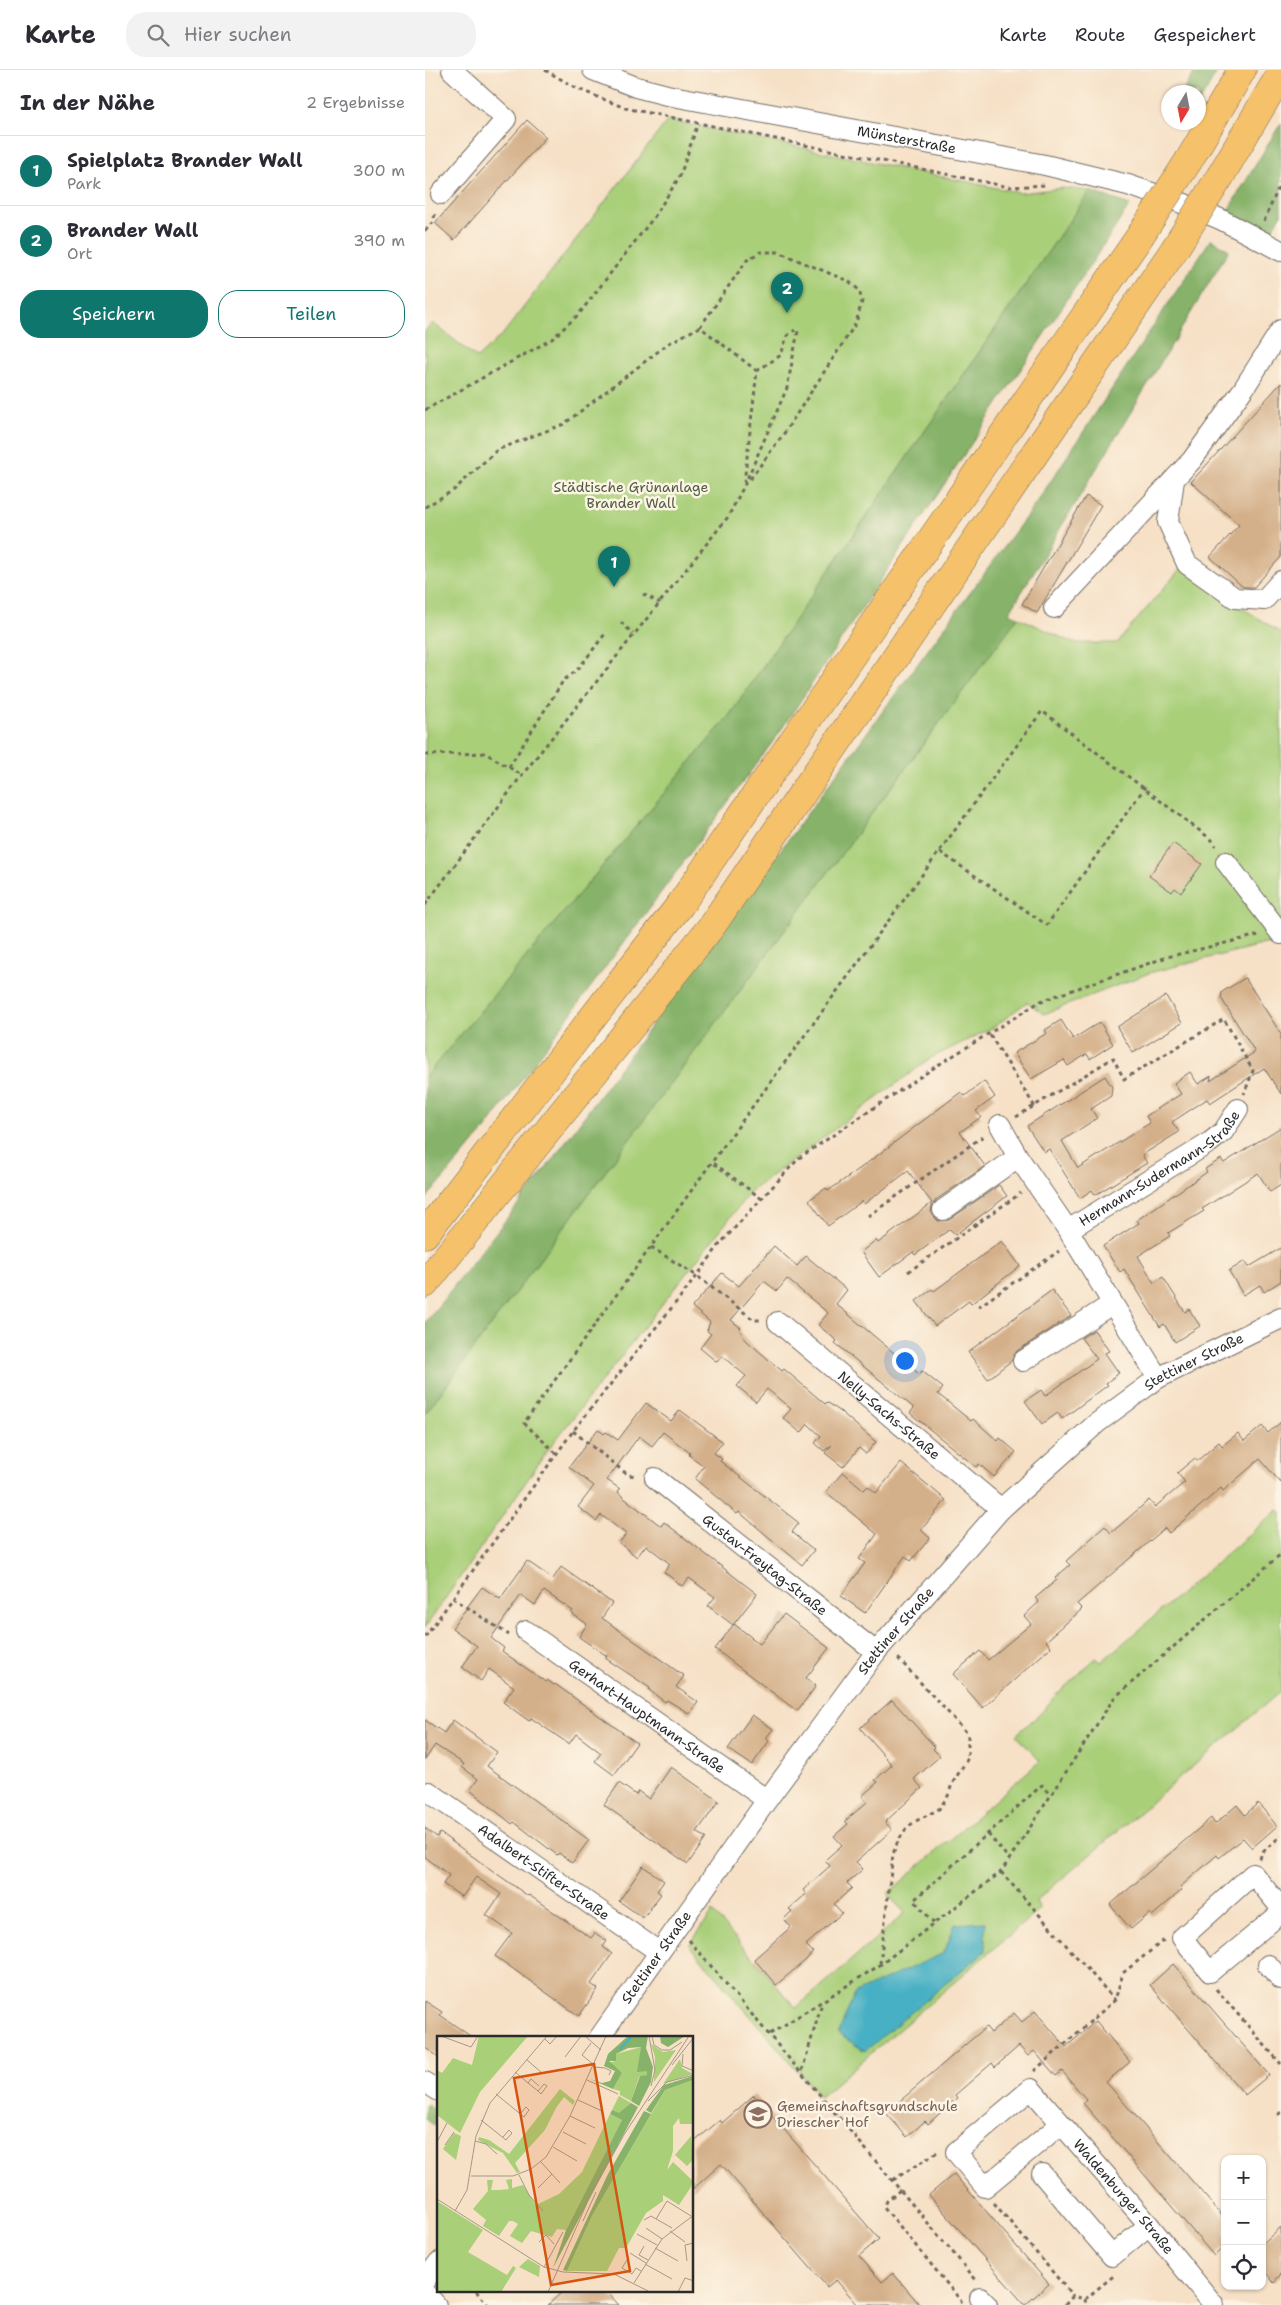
<!DOCTYPE html>
<html lang="de">
<head>
<meta charset="utf-8">
<style>
  :root { --surface:#fff; --page:#f2f2f3; --text:#2b2b33; --muted:#7c7c81; --line:#e1e1e2; --accent:#0f766e }
  body { margin:0; font-family:"Shantell Sans",sans-serif; background:var(--page); color:var(--text) }
  .controls { position:absolute; right:15px; bottom:15px; display:grid; overflow:hidden; border-radius:10px; box-shadow:0 1px 4px #0004 }
  .controls button { width:45px; height:45px; display:grid; place-items:center; padding:0; border:0; border-bottom:1px solid var(--line); background:var(--surface); color:var(--text); font:25px sans-serif }
  .compass { position:absolute; left:736px; top:15px; width:45px; height:45px; border-radius:50%; background:var(--surface); box-shadow:0 1px 4px #0004; rotate:190deg }
  .you { position:absolute; left:479px; top:1290px; width:18px; height:18px; margin:-12px; border:4px solid #fff; border-radius:50%; background:#1a73e8; box-shadow:0 0 0 8px #1a73e833 }
  .badge { display:grid; place-items:center; width:32px; height:32px; border-radius:50%; background:var(--accent); color:#fff; font-size:16px; font-weight:700 }
  .pin { position:absolute; translate:-50% -41px; filter:drop-shadow(0 1px 2px #0008) }
  .pin::after { content:''; position:absolute; top:26px; width:18px; height:15px; background:inherit; clip-path:polygon(0 0,100% 0,50% 100%) }
  .list { margin:0; padding:0; list-style:none }
  h2 { display:flex; justify-content:space-between; align-items:center; height:65px; margin:0; padding:0 20px; font-size:21px }
  h2 small { font-size:16px; font-weight:400; color:var(--muted) }
  .list li { display:grid; grid-template-columns:32px 1fr auto; gap:15px; align-items:center; box-sizing:border-box; height:70px; padding:0 20px; border-top:1px solid var(--line) }
  .list b { display:block; font-size:19px; white-space:nowrap }
  .list p { margin:0; font-size:16px; white-space:nowrap; color:var(--muted) }
  .list em { font-size:16px; font-style:normal; color:var(--muted) }
  .actions { display:flex; gap:10px; padding:15px 20px }
  .actions a { flex:1; padding:11px 0; border:1px solid var(--accent); border-radius:20px; text-align:center; font-size:18px; color:var(--accent) }
  .actions .main { background:var(--accent); color:#fff }
  .icon { flex:none; width:28px; height:28px; fill:none; stroke:currentColor; stroke-width:2; stroke-linecap:round; stroke-linejoin:round }
  .map { position:relative; flex:none; width:856px; height:2235px; overflow:hidden }
  header { display:flex; align-items:center; gap:30px; box-sizing:border-box; height:70px; padding:0 25px; background:var(--surface); border-bottom:1px solid var(--line) }
  header strong { font-size:24px }
  nav { display:flex; gap:28px; margin-inline-start:auto; font-size:18px }
  .search { width:350px; height:45px; background:var(--page); display:flex; align-items:center; gap:12px; box-sizing:border-box; padding:0 18px; border-radius:20px; color:var(--muted); font-size:19px }
  main { display:flex }
  aside { flex:1; background:var(--surface) }
  .map>svg:first-child { display:block }
</style>
</head>
<body>
<header>
<strong>Karte</strong>
<div class="search"><svg class="icon" aria-label="search" viewBox="0 0 24 24"><circle cx="10" cy="10" r="6"/><path d="M15 15l6 6"/></svg>Hier suchen</div>
<nav><a>Karte</a><a>Route</a><a>Gespeichert</a></nav>
</header>
<main>
<aside>
<h2>In der Nähe<small>2 Ergebnisse</small></h2>
<ul class="list">
<li><span class="badge">1</span><div><b>Spielplatz Brander Wall</b><p>Park</p></div><em>300 m</em></li>
<li><span class="badge">2</span><div><b>Brander Wall</b><p>Ort</p></div><em>390 m</em></li>
</ul>
<div class="actions"><a class="main">Speichern</a><a>Teilen</a></div>
</aside>
<div class="map">
<svg width="856" height="2235" viewBox="0 0 856 2235">
  <rect width="100%" height="100%" fill="#fcf5e5"/>
  <filter id="ink" filterUnits="userSpaceOnUse"><feTurbulence type="fractalNoise" baseFrequency=".02" numOctaves="2"/><feDisplacementMap in="SourceGraphic" scale="10" xChannelSelector="R" yChannelSelector="G"/><feConvolveMatrix kernelMatrix="1 2 1 2 8 2 1 2 1" color-interpolation-filters="sRGB"/></filter>
  <filter id="wash" filterUnits="userSpaceOnUse"><feTurbulence type="fractalNoise" baseFrequency=".0096" numOctaves="4" result="noise"/><feDisplacementMap in="SourceGraphic" scale="20" xChannelSelector="R" yChannelSelector="G"/><feGaussianBlur stdDeviation="1.12" result="paint"/><feColorMatrix in="noise" values="0 0 0 0 0 0 0 0 0 0 0 0 0 0 0 0 0 1.4 0 .05"/><feComposite in="paint" operator="in"/></filter>
  <g filter="url(#wash)">
    <rect width="100%" height="100%" fill="#f6e0c6"/>
    <!-- green -->
    <path fill="#a9cf79" stroke="#6a7d52" d="M243 50 596 123 637 118 665 121 304 646 0 1007V261L8 253 52 288 78 264Z
      M756 498 856 563V870L724 903 619 944 602 932 569 957 506 988 326 1121 125 1377 0 1558V1344L593 547 648 573H692Z
      M853 1440 856 1442V1621L611 1831 615 1839 395 2027 264 1875 288 1842 371 1938 480 1843 462 1824 615 1691 591 1665 618 1641 629 1627 671 1588 676 1592Z"/>
    <!-- forest -->
    <path fill="#86b269" stroke="#586e4a" d="M771 0H793L774 33V22H758Z
      M856 53V145L846 162 802 142Z
      M665 121 705 135 352 666 58 1062 0 1130V1007L304 646Z
      M786 169 804 180 584 543 593 547 0 1344V1253L116 1105 612 432Z
      M0 2034 14 2044V2059L0 2048Z"/>
    <!-- water -->
    <path fill="#46b0c4" stroke="#386e78" d="M560 1852V1881L440 1981 413 1964 430 1923 519 1883 530 1854Z"/>
    <g id="blocks">
      <!-- building -->
      <path fill="#d4b08a" d="M102 50 121 67 29 170 10 153Z
        M856 313V487L829 517H818L785 487 814 455 766 412Z
        M661 426 676 435 612 543 597 534Z
        M748 773 777 794 756 823 750 818 747 822 724 806Z
        M820 908 856 964V1024L839 998 785 1033 782 1029 747 1052 754 1062 717 1085 722 1093 670 1125 667 1120 655 1128 624 1079 619 1082 602 1056 680 1006 687 1017 686 1026 666 1039 672 1048 637 1071 653 1098 725 1053 721 1046 756 1024 749 1013 765 1002 773 1014 786 1006 785 1011 830 982 796 928 797 922Z
        M741 926 757 953 708 983 692 957Z
        M636 950 648 969 675 952 688 974 665 989 662 984 643 996 639 990 606 1009 589 983 622 963 620 960Z
        M559 1011 570 1027 551 1041 556 1047 535 1062 560 1096 511 1130 507 1136 506 1142 513 1151 524 1150 574 1115 582 1126 530 1165 525 1159 490 1185 488 1182 454 1207 436 1182 451 1170 453 1173 507 1133 483 1101 439 1134 437 1131 403 1156 384 1130 401 1118 403 1121 437 1097 536 1022 540 1026Z
        M856 1057V1115L845 1122 833 1103 777 1139 779 1141 743 1163 745 1166 713 1186 729 1213 738 1207 760 1242 764 1239 775 1256 750 1272 739 1254 735 1257 699 1199 695 1202 678 1176 714 1153 712 1150 782 1102 780 1099 796 1089 799 1093Z
        M577 1171 595 1196 546 1234 544 1231 510 1256 491 1231 507 1219 509 1221Z
        M349 1176 372 1196 381 1186 422 1220 411 1234 494 1304 497 1301 518 1318 513 1324 546 1351 548 1349 573 1371 575 1368 591 1382 569 1407 554 1394 551 1397 485 1343 489 1338 410 1273 412 1271 393 1255 403 1243 362 1209 352 1221 339 1211 306 1250 316 1258 314 1260 317 1262 316 1264 322 1271 357 1301 359 1299 400 1334 402 1332 416 1342 451 1372 441 1384 434 1378 418 1397 400 1383 407 1375 399 1381 390 1373 396 1366 383 1354 376 1363 358 1348 366 1339 342 1319 331 1332 312 1316 321 1306 297 1286 292 1292 275 1278 286 1264 282 1261 285 1252 267 1237 297 1203 314 1216Z
        M856 1178V1211L839 1222 835 1215 818 1225 804 1201 820 1191 824 1197Z
        M627 1220 646 1246 592 1281 586 1291 563 1309 543 1282Z
        M669 1260 684 1281 680 1283 694 1303 681 1313 683 1315 637 1349 633 1343 617 1354 600 1331 616 1320 620 1326 672 1289 656 1268Z
        M221 1333 246 1351 255 1340 298 1372 289 1383 297 1389 295 1391 374 1453 367 1462 389 1480 377 1495 314 1442 312 1444 270 1409 279 1396 264 1385 265 1383 238 1362 227 1376 214 1366 182 1410 195 1419 193 1422 199 1428 236 1456 239 1452 332 1524 308 1555 283 1536 290 1527 264 1508 257 1516 239 1502 245 1494 221 1475 212 1487 194 1473 201 1464 176 1445 171 1451 153 1437 169 1416 144 1397 173 1359 179 1364 181 1362 193 1370Z
        M856 1352V1413L835 1389 798 1421 796 1418 744 1463 740 1458 652 1534 657 1539 621 1571 626 1577 558 1638 528 1604 555 1581 563 1590 606 1554 599 1546 614 1532 610 1528 632 1510 630 1508 645 1495 641 1491 680 1456 686 1463 724 1430 730 1437 760 1412 752 1403 770 1388 772 1391 794 1372 797 1376 813 1363 819 1371 837 1356 843 1363Z
        M476 1393 521 1430 496 1460 505 1468 486 1491 480 1486 440 1543 416 1526 440 1493 434 1489 452 1464 401 1422 418 1402 439 1420 443 1416 451 1423Z
        M102 1491 128 1509 136 1497 187 1533 177 1548 259 1606 251 1617 273 1632 265 1644 242 1630 240 1632 224 1620 225 1618 180 1588 182 1586 154 1567 162 1554 146 1543 148 1541 119 1521 110 1535 96 1525 66 1568 79 1578 77 1581 95 1594 121 1612 122 1610 129 1615 130 1614 212 1673 189 1705 170 1691 176 1683 151 1664 144 1674 106 1648 104 1651 78 1632 89 1617 64 1599 56 1611 37 1597 52 1576 27 1558 57 1517 75 1529Z
        M359 1544 404 1578 381 1608 391 1616 372 1641 290 1579 309 1554 335 1574Z
        M467 1630 510 1677 508 1679 515 1686 489 1709 497 1718 460 1752 467 1760 431 1792 438 1799 422 1813 427 1818 409 1834 417 1843 381 1875 388 1882 381 1890 351 1915 329 1889 366 1857 359 1849 367 1841 364 1839 381 1824 378 1820 405 1796 400 1790 417 1775 409 1766 423 1754 420 1751 442 1732 437 1726 453 1712 450 1710 467 1695 435 1658Z
        M327 1645 348 1659 341 1668 344 1671 327 1695 303 1679Z
        M0 1650 19 1663 28 1650 72 1682 62 1696 164 1770 147 1793 134 1783 132 1785 89 1752 87 1754 45 1720 53 1709 37 1697 39 1694 10 1675 0 1690Z
        M246 1697 294 1731 272 1762 281 1768 263 1794 179 1735 194 1713 211 1725 213 1721 224 1729Z
        M833 1733 852 1756 827 1778 818 1768 794 1788 792 1785 755 1817 757 1820 727 1846 725 1843 706 1859 685 1835 786 1748 790 1754 812 1735 820 1745Z
        M0 1758 12 1767 15 1763 103 1826 104 1825 166 1868 170 1863 182 1871 178 1877 187 1884 166 1914 173 1919 154 1946 70 1886 87 1863 61 1845 76 1824 51 1807 37 1827 18 1814 24 1805 0 1787Z
        M218 1796 239 1811 232 1821 236 1824 218 1848 194 1831Z
        M748 1894 844 2005 820 2025 725 1915Z
        M0 1931 17 1942 15 1945 48 1968H14V1987L0 1978Z
        M610 1941 641 1977 671 1951 705 1992 681 2012 800 2149V2176L789 2186 658 2033 661 2029 637 2001 631 2006 609 1981 603 1986 594 1976 570 1997 567 1993 530 2025 532 2028 503 2054 500 2051 482 2067 461 2043 561 1957 566 1963 589 1943 597 1952Z
        M329 2025 454 2169 434 2186 457 2212 468 2203 495 2235H433L411 2210 402 2217 296 2094 268 2119V2073L295 2050 297 2053Z
        M529 2104 624 2214 600 2235 504 2125Z
        M856 2157V2204L849 2212 837 2198V2174Z
        M138 2221H181L194 2235H123Z"/>
    </g>
  </g>
  <g filter="url(#ink)">
    <use href="#blocks" fill-opacity="0" stroke="#726a61" stroke-width="1"/>
    <g fill="none" stroke-linecap="round" stroke-linejoin="round">
      <!-- minor casing -->
      <g stroke="#726a61" stroke-width="22">
        <g id="minor">
          <path id="s1" d="M168 0 211 17 242 25 620 95 703 115 757 133 795 149 856 181"/>
          <path d="M16 124 81 49 27 0"/>
          <path d="M749 410 743 452 762 494 810 528 839 530 856 511"/>
          <path d="M629 538 767 390 819 318 856 260"/>
          <path d="M801 792 856 864"/>
          <path d="M575 1055 593 1087 643 1160 733 1308"/>
          <path d="M518 1140 593 1087"/>
          <path id="s2" d="M643 1160 784 1073 798 1062 813 1039"/>
          <path id="s3" d="M353 1252 576 1439"/>
          <path d="M598 1291 687 1234"/>
          <path id="s4" d="M230 1408 451 1582"/>
          <path id="s5" d="M101 1561 342 1730"/>
          <path id="s6" d="M4 1722 234 1882"/>
          <path d="M856 1838 828 1804 757 1868 785 1902 856 1843"/>
          <path d="M843 1895 856 1909"/>
          <path id="s7" d="M174 1968 342 1730 451 1582 576 1439 672 1353 733 1308 856 1248"/>
          <path d="M0 2012 14 2021"/>
          <path id="s8" d="M636 2054 560 2117 531 2082 606 2019 724 2155 789 2235"/>
          <path d="M617 2104 687 2186 724 2155"/>
          <path d="M0 2210 14 2192"/>
          <path d="M0 2223 11 2235"/>
          <path d="M555 2228 562 2235"/>
        </g>
      </g>
      <!-- highway casing -->
      <g stroke="#726a61" stroke-width="29">
        <path id="highway" d="M764 90 817 0
          M796 105 856 3
          M0 1164 255 835 715 166
          M0 1214 286 857 749 180"/>
      </g>
      <!-- path -->
      <path stroke="#726a61" stroke-width="3" stroke-dasharray="4 4" stroke-linecap="butt" d="M120 0 153 19 200 38 584 117 622 115
        M839 151 856 112
        M0 161 7 153 11 142
        M275 257 322 190 335 182H353L423 211 434 220 437 231 431 253 360 362 323 412
        M332 301 356 285 362 266 370 260
        M0 340 127 269 154 244 229 147 255 106 273 53
        M0 437 29 420 72 380 139 354 244 273 275 257 332 301 319 413
        M218 524 235 533
        M196 552 208 564
        M0 685 60 683 97 705
        M84 697 138 611 154 598 180 564
        M515 782 622 855 720 717
        M0 835 97 705 303 447 319 416 362 318 373 261
        M565 965 610 1037
        M591 1047 688 988 699 1009 799 949 828 1001 819 1024
        M337 1129 287 1092 617 641 787 770 791 776
        M443 1146 560 1065
        M226 1177 272 1206 329 1250H335
        M483 1202 596 1123
        M553 1237 634 1181
        M148 1361 203 1405 212 1406
        M131 1383 99 1353 287 1092
        M28 1528 84 1565
        M0 1567 148 1361 272 1206 294 1175 374 1088 510 997 616 931 742 887 834 865
        M563 1764 585 1790
        M835 1789 837 1782 856 1766
        M576 1802 690 1930
        M509 1853 489 1830 617 1715 625 1725
        M264 1870 552 2211
        M455 1894 468 1784 473 1771 481 1759 489 1752 514 1739 523 1726 527 1714 543 1688V1664L472 1587
        M791 1919 856 1994
        M345 1964 455 1895 576 1802 689 1628 856 1484
        M377 2001 397 1933
        M609 2001 690 1930 698 1903 739 1870
        M856 2042 854 2044 856 2046
        M468 2110 514 2081
        M475 2120 462 2131 459 2137 537 2232
        M569 2133 648 2226
        M51 2221 63 2235
        M660 2229 691 2204
        M640 2235 648 2226 660 2229 661 2235"/>
      <!-- minor -->
      <use href="#minor" stroke="#fff" stroke-width="20"/>
      <!-- highway -->
      <use href="#highway" stroke="#f5c16b" stroke-width="28"/>
      <!-- highway-bridge casing -->
      <g stroke="#726a61" stroke-width="29" stroke-linecap="butt">
        <path id="highway-bridge" d="M715 166 764 90
          M749 180 796 105"/>
      </g>
      <!-- highway-bridge -->
      <use href="#highway-bridge" stroke="#f5c16b" stroke-width="28"/>
    </g>
  </g>
  <!-- icons -->
  <defs>
    <g id="school-ring" transform="scale(1.4375)"><circle r="9.5" fill="#fcf5e5" stroke="#8d6e63" stroke-width="1.5"/><path d="M0-5L7-2L0 1L-7-2ZM-4 1L0 2.5L4 1V4Q0 6-4 4Z" fill="#8d6e63"/></g>
  </defs>
  <g fill-rule="evenodd">
    <use href="#school-ring" x="333" y="2044"/>
  </g>
  <g text-anchor="middle" stroke-width="5" stroke-linejoin="round" paint-order="stroke">
    <!-- street labels -->
    <g font-size="14" fill="#2b2b2b" stroke="#fcf5e5">
      <text dy="5" stroke="none"><textPath href="#s1" startOffset="322">Münsterstraße</textPath></text>
      <text dy="5" stroke="none"><textPath href="#s2" startOffset="111">Hermann-Sudermann-Straße</textPath></text>
      <text dy="5" stroke="none"><textPath href="#s7" startOffset="909">Stettiner Straße</textPath></text>
      <text dy="5" stroke="none"><textPath href="#s3" startOffset="145">Nelly-Sachs-Straße</textPath></text>
      <text dy="5" stroke="none"><textPath href="#s4" startOffset="140">Gustav-Freytag-Straße</textPath></text>
      <text dy="5" stroke="none"><textPath href="#s7" startOffset="504">Stettiner Straße</textPath></text>
      <text dy="5" stroke="none"><textPath href="#s5" startOffset="148">Gerhart-Hauptmann-Straße</textPath></text>
      <text dy="5" stroke="none"><textPath href="#s6" startOffset="140">Adalbert-Stifter-Straße</textPath></text>
      <text dy="5" stroke="none"><textPath href="#s7" startOffset="99">Stettiner Straße</textPath></text>
      <text dy="5" stroke="none"><textPath href="#s8" startOffset="384">Waldenburger Straße</textPath></text>
    </g>
    <!-- park labels -->
    <g font-size="14" fill="#515c42" stroke="#fcf5e5">
      <text x="206" y="422">Städtische Grünanlage<tspan x="206" dy="16">Brander Wall</tspan></text>
    </g>
    <!-- education labels -->
    <g font-size="14" fill="#785e54" stroke="#fcf5e5" text-anchor="start">
      <text x="352" y="2041">Gemeinschaftsgrundschule<tspan x="352" dy="16">Driescher Hof</tspan></text>
    </g>
  </g>
  <!-- overview -->
  <g transform="translate(12 1966)">
    <rect width="256" height="256" fill="#f6e0c6"/>
    <path d="M42 0H91L43 56 23 97 0 79V34L5 37 16 22 35 29ZM214 8 226 16 239 14 217 46 218 21ZM204 11 202 32 210 34V39L202 41 194 65 183 59V55L176 53 185 37 171 27 179 25V18ZM243 23 245 32 256 38 226 48ZM256 44V88H243L242 82 236 90V115L230 134 236 126 256 145 254 151 242 169 226 159V165L209 177 189 212H182L170 235H130L155 180 228 54ZM123 53 138 65 136 69 127 61 119 72 108 94 78 127 83 136 80 137 66 117 41 104 42 101 52 104 72 118ZM182 60 194 67 182 78 175 74ZM173 78 185 84 129 194 120 193 115 201 94 195 85 207 73 200 81 188 76 185H72L62 200 46 190 49 184 36 173 51 155 50 144H56L54 154H63L72 153 69 144 75 143V152L86 149 99 169 122 158 145 136ZM17 97 24 100 19 124 6 113ZM254 100 256 124 250 130 238 119ZM0 165 46 194 31 216 70 239 76 230 79 232 64 256H0ZM91 223 103 230 102 241 82 231Z" fill="#a9cf79"/>
    <path d="M191 0H211L209 12 216 31 214 46 202 70 194 65 203 40 210 39V35L200 36 204 11 191 12 179 18V25H172L185 37 176 53 153 43 165 47 173 45 178 35 167 30 171 18ZM223 0H248L231 11 224 7ZM256 40V44L228 54 214 77 209 74 227 49ZM194 67 201 71 116 232 129 194 185 84 173 78 175 74 182 77ZM207 75 214 78 155 180 130 235 126 234 171 138Z" fill="#86b269"/>
    <path fill="none" stroke="#46b0c4" stroke-width="2.5" d="M183 13 195 0"/>
    <path fill="none" stroke="#a59888" stroke-width="1" d="M4 0 34 11 41 0M148 0 164 14M212 0 218 34 214 50M215 0 217 9 225 14H233L245 6M108 3 113 8 120 0M154 7 145 19 157 29M246 18 245 30 257 35M128 21 144 0M90 24 105 37M235 29 257 1M157 31 168 32 174 35 172 39M78 36 91 47 101 55 104 58 110 50 107 48 101 55M150 44 181 58M91 47 94 43 102 50M59 58 87 81 92 74 89 71 83 78M141 64 165 75M211 65 230 46 257 39M133 80 158 92M44 84 69 104 75 97 72 94 66 101M126 96 149 108M38 105 49 108 60 118M0 106 10 87M8 109 17 96M116 111 140 125M104 126 123 147M82 139 92 159 106 175M34 140H76L94 133 109 121 133 80 169 0M101 152 115 138M0 163 107 231 126 236 177 238 213 256M18 175 30 154 39 100 53 67 110 0M219 183 230 165 254 180M207 184 214 180 235 192M146 185 159 156M209 192 225 203M233 195 248 206M200 198 220 209M102 206 109 199 117 208M207 210 202 219 211 224M218 212 241 225M193 217 209 227M190 224 185 232 195 238 199 232 204 235M250 225 248 209 257 207M208 228 235 243M107 231 126 196M197 247 225 203 257 179M111 256 153 160 188 97 252 0M241 256 248 242 257 245"/>
    <path fill="#d5540f" fill-opacity="0.15" stroke="#d5540f" stroke-width="2.5" d="M157 28 193 235 114 249 77 42Z"/>
    <rect width="256" height="256" fill="none" stroke="#2b2b2b" stroke-width="2.5"/>
  </g>
</svg>
<div class="controls">
<button>+</button>
<button>−</button>
<button><svg class="icon" aria-label="locate" viewBox="0 0 24 24"><circle cx="12" cy="12" r="6"/><path d="M12 2v4M12 18v4M2 12h4M18 12h4"/></svg></button>
</div>
<svg class="compass" viewBox="-18 -18 36 36"><path d="M0-13l5 13h-10z" fill="#e53935"/><path d="M0 13l5-13h-10z" fill="#7c7c81"/></svg>
<div class="you"></div>
<div class="pin badge" style="left:189px;top:517px">1</div>
<div class="pin badge" style="left:362px;top:243px">2</div>
</div>
</main>
</body>
</html>
